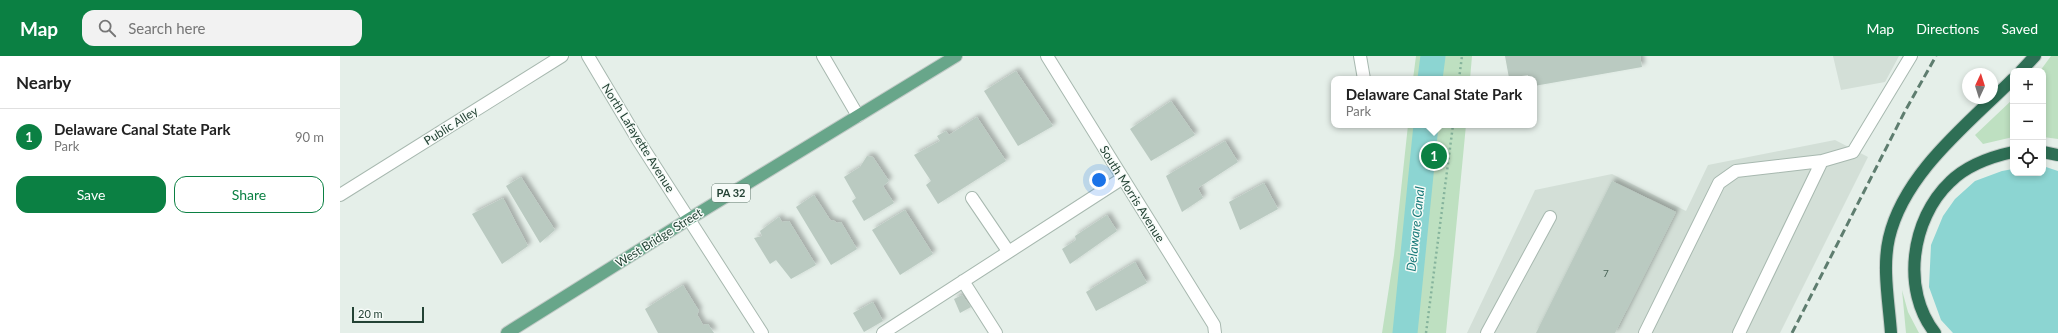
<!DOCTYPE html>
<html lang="en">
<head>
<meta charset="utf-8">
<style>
  :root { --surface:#fff; --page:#f2f2f2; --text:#222; --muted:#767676; --line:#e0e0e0; --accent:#0b8043 }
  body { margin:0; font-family:Lato,sans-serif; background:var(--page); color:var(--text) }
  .controls { position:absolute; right:12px; top:12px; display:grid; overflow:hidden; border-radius:8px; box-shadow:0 2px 6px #0003 }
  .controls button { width:36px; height:36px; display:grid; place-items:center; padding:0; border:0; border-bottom:1px solid var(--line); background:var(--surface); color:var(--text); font:20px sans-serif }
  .compass { position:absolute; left:1622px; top:12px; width:36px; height:36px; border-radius:50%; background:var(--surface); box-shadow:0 2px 6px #0003; rotate:4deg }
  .scale { position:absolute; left:12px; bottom:10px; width:72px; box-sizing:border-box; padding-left:4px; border:2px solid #234234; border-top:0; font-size:11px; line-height:14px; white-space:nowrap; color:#234234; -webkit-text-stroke:3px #f6fbf8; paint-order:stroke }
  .you { position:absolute; left:759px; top:124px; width:14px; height:14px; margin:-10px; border:3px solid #fff; border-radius:50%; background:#1a73e8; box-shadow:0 0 0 6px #1a73e833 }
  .badge { display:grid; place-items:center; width:26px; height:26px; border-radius:50%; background:var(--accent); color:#fff; font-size:13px; font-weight:700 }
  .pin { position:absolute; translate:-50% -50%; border:2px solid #fff; box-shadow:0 1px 4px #0006 }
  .popup { position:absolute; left:991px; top:20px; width:206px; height:52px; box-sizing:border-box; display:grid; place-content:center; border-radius:8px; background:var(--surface); filter:drop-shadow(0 1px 3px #0005); font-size:13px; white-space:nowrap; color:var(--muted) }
  .popup b { font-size:15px; color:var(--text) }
  .popup::after { content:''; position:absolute; left:50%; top:100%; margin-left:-8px; border:8px solid transparent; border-top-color:var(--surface) }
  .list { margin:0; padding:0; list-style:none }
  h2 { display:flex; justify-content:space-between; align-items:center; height:52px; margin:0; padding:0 16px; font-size:17px }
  h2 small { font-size:13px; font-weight:400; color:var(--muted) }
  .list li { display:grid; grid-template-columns:26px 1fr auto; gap:12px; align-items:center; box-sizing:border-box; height:56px; padding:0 16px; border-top:1px solid var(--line) }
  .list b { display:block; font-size:15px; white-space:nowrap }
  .list p { margin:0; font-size:13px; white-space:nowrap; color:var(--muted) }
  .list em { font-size:13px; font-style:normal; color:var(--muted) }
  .actions { display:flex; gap:8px; padding:12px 16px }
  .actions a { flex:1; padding:9px 0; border:1px solid var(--accent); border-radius:12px; text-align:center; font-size:14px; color:var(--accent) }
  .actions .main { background:var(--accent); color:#fff }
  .icon { flex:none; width:22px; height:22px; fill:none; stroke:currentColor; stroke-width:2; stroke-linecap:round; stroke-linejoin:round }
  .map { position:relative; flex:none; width:1718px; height:277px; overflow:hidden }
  header { display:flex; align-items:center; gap:24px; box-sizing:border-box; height:56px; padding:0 20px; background:var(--accent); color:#fff }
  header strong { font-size:19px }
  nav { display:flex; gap:22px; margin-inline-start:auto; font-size:14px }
  .search { width:280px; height:36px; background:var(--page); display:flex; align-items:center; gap:10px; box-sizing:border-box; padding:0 14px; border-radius:12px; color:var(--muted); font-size:15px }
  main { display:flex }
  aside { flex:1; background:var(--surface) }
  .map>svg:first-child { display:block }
</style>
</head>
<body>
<header>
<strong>Map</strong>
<div class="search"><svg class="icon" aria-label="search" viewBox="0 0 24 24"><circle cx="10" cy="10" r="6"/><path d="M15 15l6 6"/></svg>Search here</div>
<nav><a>Map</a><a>Directions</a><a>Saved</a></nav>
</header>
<main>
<aside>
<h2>Nearby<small></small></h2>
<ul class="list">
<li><span class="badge">1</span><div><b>Delaware Canal State Park</b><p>Park</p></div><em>90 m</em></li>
</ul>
<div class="actions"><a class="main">Save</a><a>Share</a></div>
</aside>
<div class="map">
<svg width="1718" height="277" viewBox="0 0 1718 277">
  <defs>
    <filter id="shadow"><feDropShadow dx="3.5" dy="-3.5" stdDeviation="2" flood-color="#0004"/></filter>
  </defs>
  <rect width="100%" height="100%" fill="#e5efe9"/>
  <!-- built -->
  <path fill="#d3dfd7" d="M1493 0H1559L1545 26 1501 34Z
    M1495 84 1528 101 1440 277H1127L1195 134 1272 118 1346 155 1368 109Z"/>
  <!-- green -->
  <path fill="#bee0c1" d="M1076 0H1132L1130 23H1073Z
    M1711 0H1718V83L1703 81V15H1700Z
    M1673 43V81L1643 88 1635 79Z
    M1068 69H1126L1106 277H1042L1054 199Z
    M1562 234 1568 256 1579 277H1566Z"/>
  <!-- water -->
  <path fill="#8cd5d2" d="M1703 110 1718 115V277H1613L1601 264 1589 231 1591 189 1603 160 1615 143 1635 125 1662 115 1673 113V117H1703Z"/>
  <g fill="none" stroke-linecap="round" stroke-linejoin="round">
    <!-- canal -->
    <path stroke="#8cd5d2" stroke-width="25" d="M1090 23 1093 0
      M1065 277 1086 69"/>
  </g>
  <!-- building -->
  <path fill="#bacac1" filter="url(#shadow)" d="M1165 0H1300L1302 11 1194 30V23H1188V19L1169 22Z
    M676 15 713 70 678 90 644 35Z
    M831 45 855 79 811 105 790 73Z
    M637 61 666 105 598 148 586 129 591 125 574 99 600 85 597 80 606 75 609 79Z
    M885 85 898 106 858 132 863 142 842 156 826 120Z
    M527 100 533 101 549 125 543 130 554 147 524 165 512 145 516 142 504 121 520 111Z
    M181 121 215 174 200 187 166 130Z
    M1272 125 1336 156 1275 277H1196Z
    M924 127 938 153 900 174 889 146Z
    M474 139 491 165 493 164 497 167 501 166 517 193 491 209 456 151Z
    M163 142 188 190 162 208 132 158Z
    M565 154 593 198 560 219 532 174Z
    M767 159 777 175 730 208 722 193 736 184 735 180Z
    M439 161 442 166 449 165 476 209 451 223 436 204 430 208 414 182 422 180 420 175Z
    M795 206 807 227 756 255 746 236Z
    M343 229 359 255 357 258 363 269 368 268 374 277H318L305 253Z
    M622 239 631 251 620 257 614 243Z
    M533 246 543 265 524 276 513 257Z"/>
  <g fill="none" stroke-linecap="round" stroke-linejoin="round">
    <!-- minor casing -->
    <g stroke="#a7b8af" stroke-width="14">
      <path id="minor" d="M248 0 298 84 422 277
        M483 0 518 60
        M707 0 874 269 875 277
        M1020 0 1024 23
        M0 139 222 0
        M632 142 668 195
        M623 225 656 277
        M543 277 783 122
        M1147 277 1210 161
        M1305 277 1379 127 1396 115 1482 105
        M1399 277 1482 105 1513 96 1571 0"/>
    </g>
    <!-- major casing -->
    <g stroke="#c1cac6" stroke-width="14">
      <path id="major" d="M167 277 349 163 616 0"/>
    </g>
    <!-- highway casing -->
    <g stroke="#c1cac6" stroke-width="14">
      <path id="highway" d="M1681 15 1695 0
        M1703 96 1718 99
        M1551 277C1549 247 1542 212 1549 182 1564 117 1628 68 1673 23
        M1595 277C1561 234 1571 163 1610 126 1627 109 1650 101 1673 96"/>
    </g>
    <!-- path -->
    <path stroke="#85b39c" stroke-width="2.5" stroke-dasharray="2 3" stroke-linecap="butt" d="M1119 23 1122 0
      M1086 277 1113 69"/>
    <!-- minor -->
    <use href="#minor" stroke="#fff" stroke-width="12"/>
    <!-- major -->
    <use href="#major" stroke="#68a68a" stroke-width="12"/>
    <!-- highway -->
    <use href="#highway" stroke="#2e6f55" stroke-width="12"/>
    <!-- rail -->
    <path stroke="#5e7d6f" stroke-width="3" stroke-dasharray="8 4" stroke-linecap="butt" d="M1452 277 1564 57 1596 0"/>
  </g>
  <g text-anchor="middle" stroke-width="3" stroke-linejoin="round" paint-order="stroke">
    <!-- number labels -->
    <g font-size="10" fill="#496457">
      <text x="1266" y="221">7</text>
    </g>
    <!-- shield labels -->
    <rect fill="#f6fbf8" stroke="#627a6f" stroke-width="1" x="372" y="128" width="38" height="18" rx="3"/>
    <g font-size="11" font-weight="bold" fill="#234234">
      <text x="391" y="141">PA 32</text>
    </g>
    <!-- street labels -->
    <g font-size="12" fill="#234234" stroke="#f6fbf8">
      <text transform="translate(111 70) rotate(-32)" y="4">Public Alley</text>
      <text transform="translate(298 82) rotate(58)" y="4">North Lafayette Avenue</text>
      <text transform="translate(792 138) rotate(58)" y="4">South Morris Avenue</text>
      <text transform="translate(319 182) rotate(-32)" y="4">West Bridge Street</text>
    </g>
    <!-- water labels -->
    <g font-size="13" font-style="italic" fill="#1a7b7a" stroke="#f6fbf8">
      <text transform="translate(1075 173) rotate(-84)" y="5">Delaware Canal</text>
    </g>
  </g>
</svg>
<div class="controls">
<button>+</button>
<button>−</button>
<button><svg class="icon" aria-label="locate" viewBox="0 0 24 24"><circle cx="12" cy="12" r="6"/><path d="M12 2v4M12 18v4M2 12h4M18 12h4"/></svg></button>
</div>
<svg class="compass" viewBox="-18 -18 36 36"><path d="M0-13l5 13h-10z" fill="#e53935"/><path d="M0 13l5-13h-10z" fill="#767676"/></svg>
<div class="scale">20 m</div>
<div class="you"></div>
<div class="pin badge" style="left:1094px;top:100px">1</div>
<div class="popup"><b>Delaware Canal State Park</b>Park</div>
</div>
</main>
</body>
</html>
